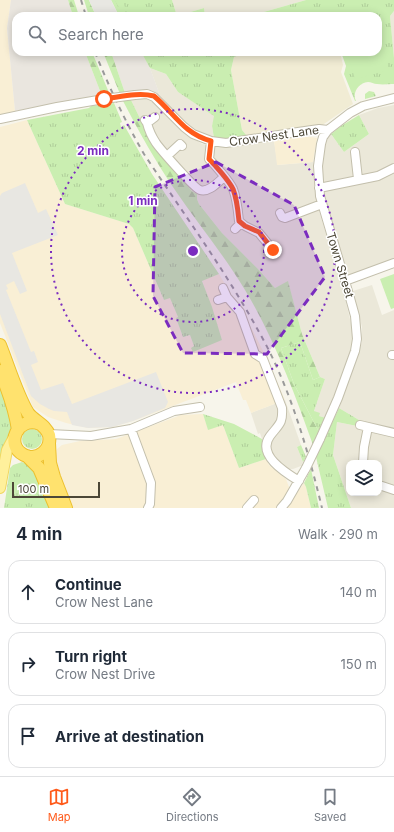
<!DOCTYPE html>
<html lang="en">
<head>
<meta charset="utf-8">
<style>
  :root { --surface:#fff; --page:#f6f6f7; --text:#1f2937; --muted:#747a83; --line:#e0e1e3; --accent:#ff5a1a }
  body { margin:0; font-family:Inter,sans-serif; background:var(--page); color:var(--text) }
  .controls { position:absolute; right:12px; bottom:12px; display:grid; overflow:hidden; border-radius:8px; box-shadow:0 2px 10px #0003 }
  .controls button { width:36px; height:36px; display:grid; place-items:center; padding:0; border:0; border-bottom:1px solid var(--line); background:var(--surface); color:var(--text); font:20px sans-serif }
  .scale { position:absolute; left:12px; bottom:10px; width:88px; box-sizing:border-box; padding-left:4px; border:2px solid #4c4737; border-top:0; font-size:11px; line-height:14px; white-space:nowrap; color:#4c4737; -webkit-text-stroke:3px #fff; paint-order:stroke }
  .stop { position:absolute; width:12px; height:12px; margin:-9px; border:3px solid #ff5a1a; border-radius:50%; background:#fff }
  .stop.end { background:#ff5a1a; border-color:#fff; box-shadow:0 1px 4px #0008 }
  .list { margin:0; padding:0; list-style:none }
  h2 { display:flex; justify-content:space-between; align-items:center; height:52px; margin:0; padding:0 16px; font-size:17px }
  h2 small { font-size:13px; font-weight:400; color:var(--muted) }
  .list li { display:grid; grid-template-columns:26px 1fr auto; gap:12px; align-items:center; box-sizing:border-box; height:64px; margin:0 8px 8px; padding:0 8px; border:1px solid var(--line); border-radius:12px }
  .list b { display:block; font-size:15px; white-space:nowrap }
  .list p { margin:0; font-size:13px; white-space:nowrap; color:var(--muted) }
  .list em { font-size:13px; font-style:normal; color:var(--muted) }
  .icon { flex:none; width:22px; height:22px; fill:none; stroke:currentColor; stroke-width:2; stroke-linecap:round; stroke-linejoin:round }
  .map { position:relative; flex:none; width:394px; height:508px; overflow:hidden }
  .search { position:absolute; background:var(--surface); box-shadow:0 2px 10px #0003; left:12px; right:12px; top:12px; height:44px; display:flex; align-items:center; gap:10px; box-sizing:border-box; padding:0 14px; border-radius:12px; color:var(--muted); font-size:15px }
  .sheet { height:268px; background:var(--surface) }
  nav { display:flex; justify-content:space-around; align-items:center; box-sizing:border-box; height:56px; border-top:1px solid var(--line); background:var(--surface); font-size:11px; color:var(--muted) }
  nav a { display:grid; justify-items:center; gap:2px }
  nav .on { color:var(--accent) }
  .map>svg:first-child { display:block }
</style>
</head>
<body>
<div class="map">
<svg width="394" height="508" viewBox="0 0 394 508">
  <defs>
    <pattern id="grass-tufts" width="24" height="20" patternUnits="userSpaceOnUse"><rect width="24" height="20" fill="#caeeb1"/><path d="M3 7l-1-3M5 7V3M7 7l1-3M15 17l-1-3M17 17v-4M19 17l1-3" fill="none" stroke="#afcd99"/></pattern>
    <pattern id="forest-firs" width="22" height="20" patternUnits="userSpaceOnUse"><rect width="22" height="20" fill="#caeeb1"/><path d="M5 1l3.5 6h-7zM16 11l3.5 6h-7z" fill="#afcd99"/></pattern>
  </defs>
  <rect width="100%" height="100%" fill="#f7f5eb"/>
  <!-- residential -->
  <path fill="#ebe8d9" fill-rule="evenodd" d="M172 0H306L250 16H205L204 8 177 16Z
    M394 11V58L390 16Z
    M150 68 166 74 178 92 215 116 212 126 214 138 190 128 162 101Z
    M149 97 156 102 179 129 202 144 226 147 274 141 278 165 313 162 314 177 319 211 344 294 353 332 352 345 348 359 326 418 319 416 314 411 325 379 320 377 302 334 288 282 275 288 258 269 222 233 199 204 197 199V194L192 191 153 145 131 100Z
    M394 105V263L345 281 318 178 328 130 344 152 369 134 359 115 378 108Z
    M372 285 382 315 394 310V508H351L333 455 337 422 357 426 359 420 339 408 362 342V327L353 291ZM349 463H379V493H349Z
    M285 400 301 445 297 447 303 462 301 466 293 469H289L277 461 275 457 266 459 262 448V439L260 433 258 434 251 413Z"/>
  <!-- commercial -->
  <path fill="#f9efd5" d="M0 0H11L7 28 15 111 0 115Z
    M27 120 65 204 129 224 133 228 164 300 170 297 178 317 176 318 183 337 190 335 194 346 222 340 202 280 219 274 253 331 267 359 285 400 251 413 246 400H243L236 382 133 421 112 427 88 428 66 423 48 417 33 407 0 323V127Z
    M304 136 317 138 313 162 277 165 274 141Z
    M203 414 208 429 223 425 239 468 266 459 269 465 286 479 289 487 297 493 304 483 306 487 311 508H70L56 470 55 459 57 449 62 445 80 441 116 439 181 415Z"/>
  <!-- industrial -->
  <path fill="#eae6df" d="M11 0H68L73 16H16V52H85L102 96 45 105 15 111 7 28Z
    M111 52H141L150 68 162 101 125 93Z"/>
  <!-- education -->
  <path fill="#f1ecd4" d="M246 52H340L343 65 341 72 353 104 321 126 247 136 242 130 231 70 234 57Z"/>
  <!-- grass -->
  <path fill="url(#grass-tufts)" d="M111 0H172L177 16 204 8 205 16H119Z
    M306 0H394V11L390 16 394 58V84C389 84 383 85 377 84 374 84 371 82 368 82 358 83 352 93 356 101H355L344 74 346 66 341 52H378V16H250Z
    M141 52H246L234 57 231 70 242 130 247 136 234 140 214 138 212 126 214 116 178 92 166 74 150 68Z
    M369 91 374 92 376 96 365 99V94Z
    M114 103 122 122 120 123 121 127 124 125 152 174 219 274 202 281 212 307 222 340 193 352 191 348 194 346 190 335 183 337 176 318 178 317 170 298 164 300 133 228 129 224 65 204 27 120 89 108 91 106Z
    M359 115 369 134 344 152 331 134 341 126Z
    M300 342 313 380 320 377 325 379 314 411 320 413 319 416 326 418 319 432 294 384 281 348Z
    M0 380 8 401 12 429 0 458Z
    M339 408 359 420 357 426 337 422 333 455 351 508H328L316 457Z
    M203 414 234 424 262 439V448L266 459 239 468 223 425 208 430Z
    M22 439a10 10 0 1 1 20 0a10 10 0 1 1-20 0Z
    M301 445 306 457 303 462 297 447Z
    M22 462C40 468 45 492 52 508H4L10 468 13 465Z
    M311 469 319 508H311L306 487 304 483Z"/>
  <!-- forest -->
  <path fill="url(#forest-firs)" d="M68 0H74L79 16H73Z
    M84 0H89L96 16H89Z
    M115 0H122L127 12 132 16H122Z
    M85 52H92L110 95 102 96Z
    M103 52H111L125 93 120 94Z
    M131 100 153 145 192 191 197 194V199L199 204 222 233 258 269 275 288 288 281 302 334 320 377 313 380 300 342 281 348 294 384 319 432 313 445C294 392 274 338 245 290 224 255 198 224 175 190 156 162 139 132 123 101Z"/>
  <!-- garden -->
  <path fill="#caeeb1" d="M378 28 389 70 355 79 347 52H378Z
    M394 274V308L391 309 380 279Z"/>
  <!-- parking -->
  <path fill="#e8e7e2" d="M89 0H111L119 16H96Z
    M25 183 38 213 46 209 58 235 12 253 27 291 20 294 14 281 6 285 8 289 6 290 31 352 34 351 38 362 31 365 41 390 63 383 72 404 156 372 168 402 165 408 133 421 112 427 88 428 72 425 67 412 54 411 49 409 40 404 31 396 0 314V196L2 193Z"/>
  <g fill="none" stroke-linecap="round" stroke-linejoin="round">
    <!-- minor casing -->
    <g stroke="#c3bfac" stroke-width="10">
      <path id="minor" d="M135 95 147 94 154 97 184 127 193 134 211 141 226 143 298 132 319 129 328 130
        M0 119 57 107 104 99
        M145 120 147 123 155 117
        M147 123C149 131 152 137 156 143 161 150 194 188 200 190 209 193 218 182 224 177
        M211 141 209 159C216 166 229 181 233 189 237 199 238 211 239 221L245 226 259 233 273 250
        M355 152 358 179
        M167 156 180 144 182 146
        M319 188 378 176 394 168
        M280 213 282 217 285 218 322 204
        M235 229 241 223
        M345 281 394 263
        M223 288 227 297 240 312 255 354 263 359 282 408C283 424 279 424 270 436 256 455 286 473 299 481
        M218 300 227 297
        M392 355H394
        M360 425 394 433
        M131 429 151 483 150 504 148 508
        M49 434 91 436 131 429 174 411 200 407
        M320 439 338 398 355 351 357 339 355 316 350 298 320 196 318 166 321 144 323 137 328 130 350 113 363 106 394 98
        M363 463 364 447 368 427
        M379 485 394 490
        M247 508 254 500
        M281 508 287 501 306 468"/>
    </g>
    <!-- major casing -->
    <g stroke="#efd760" stroke-width="12">
      <path id="major" d="M0 488 7 450 15 435"/>
    </g>
    <!-- highway casing -->
    <g stroke="#ecc02f" stroke-width="14">
      <path id="highway" d="M0 345C8 365 17 395 28 413 34 421 46 425 49 435 52 449 38 462 24 455 4 445 18 415 40 424
        M0 371C8 390 15 409 18 430
        M49 443 50 463 54 477 66 508
        M27 456 39 468 56 508"/>
    </g>
    <!-- minor -->
    <use href="#minor" stroke="#fff" stroke-width="8"/>
    <!-- major -->
    <use href="#major" stroke="#fff09c" stroke-width="10"/>
    <!-- highway -->
    <use href="#highway" stroke="#ffe26e" stroke-width="12"/>
    <!-- rail -->
    <path stroke="#9a9a9a" stroke-width="2" stroke-dasharray="5 5" stroke-linecap="butt" d="M81 0 86 16
      M95 52C109 87 125 121 144 154 183 213 225 270 259 332 289 384 308 450 322 508"/>
    <!-- minor-bridge casing -->
    <g stroke="#c3bfac" stroke-width="10" stroke-linecap="butt">
      <path id="minor-bridge" d="M104 99 135 95
        M306 468 320 439"/>
    </g>
    <!-- minor-bridge -->
    <use href="#minor-bridge" stroke="#fff" stroke-width="8"/>
  </g>
  <g fill="none" stroke-linecap="round" stroke-linejoin="round">
    <!-- route -->
    <path stroke="#ff5a1a" stroke-width="5" d="M104 99C120 97 138 92 154 96 174 113 184 134 211 141L209 159C216 166 229 181 233 189 237 199 238 211 239 221L245 226 259 232 273 250"/>
  </g>
  <!-- marked area -->
  <path fill="#7b2cbf" fill-opacity="0.2" stroke="#7b2cbf" stroke-width="3" stroke-dasharray="8 5" stroke-linejoin="round" d="M216 162 294 205 325 277 267 354 183 353 153 296 155 187Z"/>
  <!-- distance rings -->
  <g fill="none" stroke="#7b2cbf" stroke-width="2" stroke-dasharray="2 4">
    <circle cx="193" cy="251" r="71"/>
    <circle cx="193" cy="251" r="142"/>
  </g>
  <g text-anchor="middle" stroke-width="3" stroke-linejoin="round" paint-order="stroke">
    <!-- street labels -->
    <g font-size="12" fill="#4c4737" stroke="#fff">
      <text transform="translate(274 136) rotate(-8)" y="4">Crow Nest Lane</text>
      <text transform="translate(340 265) rotate(73)" y="4">Town Street</text>
    </g>
  </g>
  <circle cx="193" cy="251" r="6" fill="#7b2cbf" stroke="#fff" stroke-width="2"/>
  <g font-size="12" text-anchor="middle" font-weight="bold" fill="#7b2cbf" stroke="#fff" stroke-width="3" stroke-linejoin="round" paint-order="stroke">
    <text x="93" y="155">2 min</text>
    <text x="143" y="205">1 min</text>
  </g>
</svg>
<div class="controls">
<button><svg class="icon" aria-label="layers" viewBox="0 0 24 24"><path d="M12 4l9 5-9 5-9-5zM3 14l9 5 9-5"/></svg></button>
</div>
<div class="scale">100 m</div>
<div class="stop" style="left:104px;top:99px"></div>
<div class="stop end" style="left:273px;top:250px"></div>
<div class="search"><svg class="icon" aria-label="search" viewBox="0 0 24 24"><circle cx="10" cy="10" r="6"/><path d="M15 15l6 6"/></svg>Search here</div>
</div>
<section class="sheet">
<h2>4 min<small>Walk · 290 m</small></h2>
<ul class="list">
<li><svg class="icon" aria-label="ahead" viewBox="0 0 24 24"><path d="M12 20V5M6 11l6-6 6 6"/></svg><div><b>Continue</b><p>Crow Nest Lane</p></div><em>140 m</em></li>
<li><svg class="icon" aria-label="right" viewBox="0 0 24 24"><path d="M7 20v-9h11M14 6l5 5-5 5"/></svg><div><b>Turn right</b><p>Crow Nest Drive</p></div><em>150 m</em></li>
<li><svg class="icon" aria-label="arrive" viewBox="0 0 24 24"><path d="M6 21V4h12l-3 4 3 4H6"/></svg><div><b>Arrive at destination</b></div></li>
</ul>
</section>
<nav>
<a class="on"><svg class="icon" aria-label="map" viewBox="0 0 24 24"><path d="M3 6l6-2 6 2 6-2v14l-6 2-6-2-6 2zM9 4v14M15 6v14"/></svg>Map</a>
<a><svg class="icon" aria-label="directions" viewBox="0 0 24 24"><path d="M12 3l9 9-9 9-9-9zM9 14v-3h6M13 9l2 2-2 2"/></svg>Directions</a>
<a><svg class="icon" aria-label="saved" viewBox="0 0 24 24"><path d="M7 4h10v16l-5-4-5 4z"/></svg>Saved</a>
</nav>
</body>
</html>
